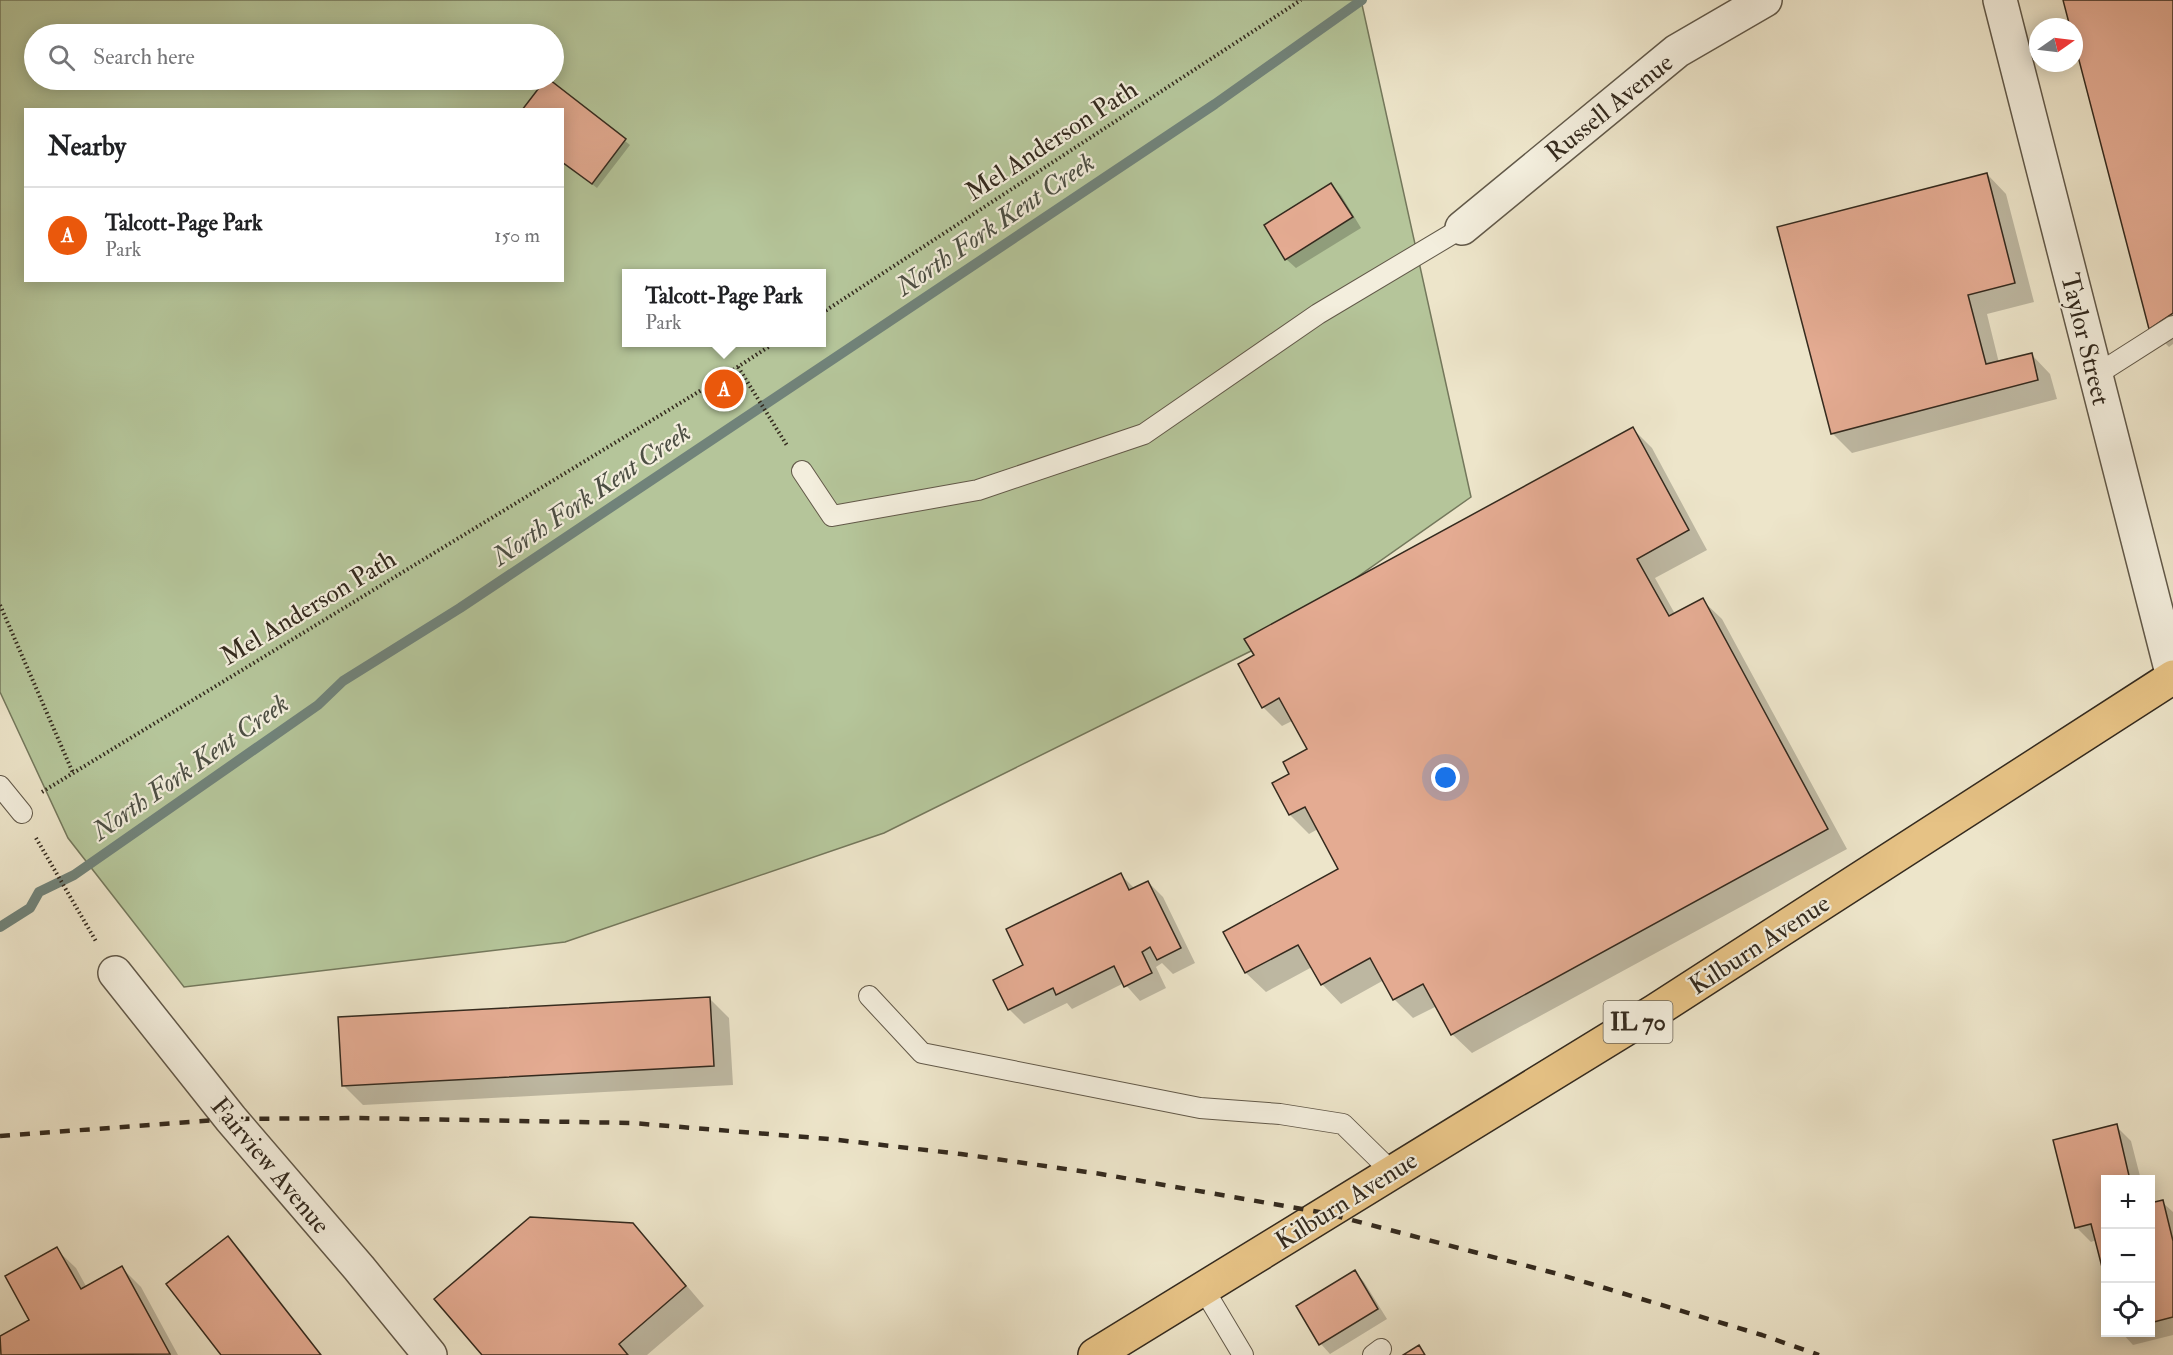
<!DOCTYPE html>
<html lang="en">
<head>
<meta charset="utf-8">
<style>
  :root { --surface:#fff; --page:#f2f2f2; --text:#202124; --muted:#757577; --line:#e0e0e0; --accent:#ea580c }
  body { margin:0; font-family:"IM FELL Double Pica",serif; background:var(--page); color:var(--text) }
  .controls { position:absolute; right:18px; bottom:18px; display:grid; overflow:hidden; border-radius:0px; box-shadow:0 3px 15px #0003 }
  .controls button { width:54px; height:54px; display:grid; place-items:center; padding:0; border:0; border-bottom:2px solid var(--line); background:var(--surface); color:var(--text); font:30px sans-serif }
  .compass { position:absolute; left:2029px; top:18px; width:54px; height:54px; border-radius:50%; background:var(--surface); box-shadow:0 3px 15px #0003; rotate:76deg }
  .you { position:absolute; left:1446px; top:778px; width:21px; height:21px; margin:-15px; border:4px solid #fff; border-radius:50%; background:#1a73e8; box-shadow:0 0 0 9px #1a73e833 }
  .badge { display:grid; place-items:center; width:39px; height:39px; border-radius:50%; background:var(--accent); color:#fff; font-size:20px; font-weight:700 }
  .pin { position:absolute; translate:-50% -50%; border:3px solid #fff; box-shadow:0 2px 6px #0006 }
  .popup { position:absolute; left:622px; top:269px; width:204px; height:78px; box-sizing:border-box; display:grid; place-content:center; border-radius:0px; background:var(--surface); filter:drop-shadow(0 2px 4px #0005); font-size:20px; white-space:nowrap; color:var(--muted) }
  .popup b { font-size:22px; color:var(--text) }
  .popup::after { content:''; position:absolute; left:50%; top:100%; margin-left:-12px; border:12px solid transparent; border-top-color:var(--surface) }
  .list { margin:0; padding:0; list-style:none }
  h2 { display:flex; justify-content:space-between; align-items:center; height:78px; margin:0; padding:0 24px; font-size:26px }
  h2 small { font-size:20px; font-weight:400; color:var(--muted) }
  .list li { display:grid; grid-template-columns:39px 1fr auto; gap:18px; align-items:center; box-sizing:border-box; height:96px; padding:0 24px; border-top:2px solid var(--line) }
  .list b { display:block; font-size:22px; white-space:nowrap }
  .list p { margin:0; font-size:20px; white-space:nowrap; color:var(--muted) }
  .list em { font-size:20px; font-style:normal; color:var(--muted) }
  .icon { flex:none; width:33px; height:33px; fill:none; stroke:currentColor; stroke-width:2; stroke-linecap:round; stroke-linejoin:round }
  .map { position:relative; flex:none; width:2173px; height:1355px; overflow:hidden }
  .search { position:absolute; background:var(--surface); box-shadow:0 3px 15px #0003; left:24px; top:24px; width:540px; height:66px; display:flex; align-items:center; gap:15px; box-sizing:border-box; padding:0 21px; border-radius:33px; color:var(--muted); font-size:22px }
  .panel { position:absolute; background:var(--surface); box-shadow:0 3px 15px #0003; left:24px; top:108px; width:540px; height:174px; border-radius:0px }
  .map>svg:first-child { display:block }
</style>
</head>
<body>
<div class="map">
<svg width="2173" height="1355" viewBox="0 0 2173 1355">
  <rect width="100%" height="100%" fill="#ede5ca"/>
  <filter id="stains"><feTurbulence type="fractalNoise" baseFrequency=".00333" numOctaves="4"/><feColorMatrix values="0 0 0 0 .2 0 0 0 0 .09 0 0 0 0 .02 0 0 0 .5 -.17"/></filter>
  <radialGradient id="worn" r=".72"><stop offset=".6" stop-color="#630" stop-opacity="0"/><stop offset="1" stop-color="#630" stop-opacity=".3"/></radialGradient>
  <!-- green -->
  <path fill="#b5c59a" stroke="#74785c" stroke-width="1.5" fill-rule="evenodd" d="M0 0H1361L1471 497 1255 649 884 833 565 942 184 987 68 838 0 692ZM34 34H554V80H34ZM26 110H562V280H26ZM626 274H822V342H626Z"/>
  <!-- shadow -->
  <path fill="#0003" d="M2065 0H2173V344L2169 347 2150 328 2074 35V27H2072Z
    M547 80 630 145 597 188 562 161V110H524Z
    M1987 174 2006 194 2034 302 1987 314 1999 363 2031 354 2050 374 2057 399 1852 453 1832 433Z
    M1331 185 1341 195 1361 228 1296 268 1286 259Z
    M1633 429 1652 448 1707 550 1655 578 1675 614 1702 600 1722 619 1847 849 1472 1053 1452 1034 1437 1006 1413 1018 1394 999 1384 980 1341 1004 1322 984 1312 967 1266 992 1246 973 1225 933 1340 870 1318 829 1309 834 1290 815 1274 784 1292 774 1309 750 1292 721 1282 726 1263 707Z
    M1121 875 1135 889 1148 882 1163 897 1195 963 1173 974 1162 963 1156 967 1166 988 1140 1001 1124 983 1072 1009 1067 1003 1024 1024 1009 1009 1025 966Z
    M710 999 729 1018 733 1085 363 1105 343 1085Z
    M2116 1126 2131 1141 2141 1180H2106L2096 1240 2091 1242 2076 1227Z
    M2162 1202 2173 1212V1335L2133 1345 2121 1332H2150V1205Z
    M632 1225 652 1245 704 1306 647 1355H484Z
    M228 1238 242 1252 322 1355H223Z
    M56 1249 76 1268 87 1288 122 1268 141 1287 178 1355H2L0 1351V1338L31 1320Z
    M1355 1272 1364 1282 1387 1319 1330 1354 1321 1344Z"/>
  <g fill="none" stroke-linecap="round" stroke-linejoin="round">
    <!-- stream -->
    <path stroke="#71837a" stroke-width="10" d="M0 927 30 908 39 892 74 875 318 705 343 681 460 608 1215 104 1362 0"/>
  </g>
  <!-- building -->
  <path fill="#e4ab92" stroke="#342a1e" stroke-width="1.5" d="M2063 0H2173V313L2149 329 2074 41V27H2070Z
    M545 80H550L626 139 592 184 562 162V110H522Z
    M1987 173 2015 283 1968 295 1986 364 2032 353 2038 380 1831 434 1777 227Z
    M1331 183 1353 217 1285 260 1264 225Z
    M1633 427 1689 530 1637 559 1669 616 1703 598 1828 829 1451 1035 1423 984 1393 1000 1370 958 1321 985 1298 945 1245 973 1223 932 1338 869 1305 807 1289 815 1272 783 1289 774 1283 762 1307 749 1279 698 1262 708 1238 664 1254 655 1244 639Z
    M1121 873 1129 890 1148 881 1181 948 1157 960 1150 947 1142 952 1152 973 1124 987 1114 966 1056 995 1053 988 1008 1010 993 980 1023 965 1006 929Z
    M710 997 714 1066 342 1086 338 1017Z
    M2117 1124 2130 1180H2106V1283L2091 1224 2075 1228 2053 1140Z
    M2163 1200 2173 1241V1317L2150 1323V1203Z
    M530 1217 633 1223 686 1286 619 1344 628 1355H482L434 1299Z
    M228 1236 321 1355H221L166 1284Z
    M57 1247 81 1289 122 1266 170 1354 1 1355 0 1336 29 1320 5 1276Z
    M1355 1270 1378 1309 1319 1345 1296 1306Z
    M1419 1345 1425 1355H1403Z"/>
  <g fill="none" stroke-linecap="round" stroke-linejoin="round">
    <!-- lane casing -->
    <g stroke="#625949" stroke-width="22">
      <path id="lane" d="M2096 375 2173 326
        M802 471 832 516 978 490 1144 434 1318 314 1462 228
        M0 786 22 813
        M869 996 922 1053 1200 1108 1280 1114 1343 1124 1392 1172
        M1203 1288 1243 1355
        M1373 1355 1381 1349"/>
    </g>
    <!-- street casing -->
    <g stroke="#625949" stroke-width="36">
      <path id="street" d="M2000 0 2173 677
        M1462 228 1677 51 1765 0
        M115 973 231 1119 359 1268 430 1355"/>
    </g>
    <!-- primary casing -->
    <g stroke="#342a1e" stroke-width="36">
      <path id="primary" d="M1095 1355 1655 1011 2173 677"/>
    </g>
    <!-- path -->
    <path stroke="#342a1e" stroke-width="4" stroke-dasharray="1.5 3" stroke-linecap="butt" d="M822 313 1301 0
      M738 367 788 447
      M0 605 73 773
      M42 792 713 383 776 342
      M36 838 97 943"/>
    <!-- lane -->
    <use href="#lane" stroke="#f3eedd" stroke-width="20"/>
    <!-- street -->
    <use href="#street" stroke="#f3eedd" stroke-width="33"/>
    <!-- primary -->
    <use href="#primary" stroke="#e6c285" stroke-width="33"/>
    <!-- rail -->
    <path stroke="#342a1e" stroke-width="4.5" stroke-dasharray="10 10" stroke-linecap="butt" d="M0 1136 231 1119 357 1118 632 1123 829 1139 961 1154 1101 1174 1325 1213 1558 1274 1762 1335 1819 1355"/>
  </g>
  <g text-anchor="middle" stroke-width="4.5" stroke-linejoin="round" paint-order="stroke">
    <!-- shield labels -->
    <rect fill="#f3eedd" stroke="#6d6557" stroke-width="1.5" x="1603.5" y="1001" width="69" height="42" rx="4.5"/>
    <g font-size="24" font-weight="bold" fill="#342a1e">
      <text x="1638" y="1030">IL 70</text>
    </g>
    <!-- street labels -->
    <g font-size="26" fill="#342a1e" stroke="#f3eedd">
      <text transform="translate(1609 107) rotate(-39)" y="9">Russell Avenue</text>
      <text transform="translate(1051 140) rotate(-33)" y="9">Mel Anderson Path</text>
      <text transform="translate(2086 339) rotate(76)" y="9">Taylor Street</text>
      <text transform="translate(308 607) rotate(-31)" y="9">Mel Anderson Path</text>
      <text transform="translate(1759 944) rotate(-33)" y="9">Kilburn Avenue</text>
      <text transform="translate(271 1165) rotate(50)" y="9">Fairview Avenue</text>
      <text transform="translate(1346 1200) rotate(-32)" y="9">Kilburn Avenue</text>
    </g>
    <!-- water labels -->
    <g font-size="27" font-style="italic" fill="#4d4f44" stroke="#f3eedd">
      <text transform="translate(995 224) rotate(-34)" y="9">North Fork Kent Creek</text>
      <text transform="translate(591 494) rotate(-34)" y="9">North Fork Kent Creek</text>
      <text transform="translate(190 767) rotate(-35)" y="9">North Fork Kent Creek</text>
    </g>
  </g>
  <rect width="100%" height="100%" filter="url(#stains)"/>
  <rect width="100%" height="100%" fill="url(#worn)"/>
</svg>
<div class="controls">
<button>+</button>
<button>−</button>
<button><svg class="icon" aria-label="locate" viewBox="0 0 24 24"><circle cx="12" cy="12" r="6"/><path d="M12 2v4M12 18v4M2 12h4M18 12h4"/></svg></button>
</div>
<svg class="compass" viewBox="-18 -18 36 36"><path d="M0-13l5 13h-10z" fill="#e53935"/><path d="M0 13l5-13h-10z" fill="#757577"/></svg>
<div class="you"></div>
<div class="pin badge" style="left:724px;top:389px">A</div>
<div class="popup"><b>Talcott-Page Park</b>Park</div>
<div class="search"><svg class="icon" aria-label="search" viewBox="0 0 24 24"><circle cx="10" cy="10" r="6"/><path d="M15 15l6 6"/></svg>Search here</div>
<section class="panel">
<h2>Nearby<small></small></h2>
<ul class="list">
<li><span class="badge">A</span><div><b>Talcott-Page Park</b><p>Park</p></div><em>150 m</em></li>
</ul>
</section>
</div>
</body>
</html>
